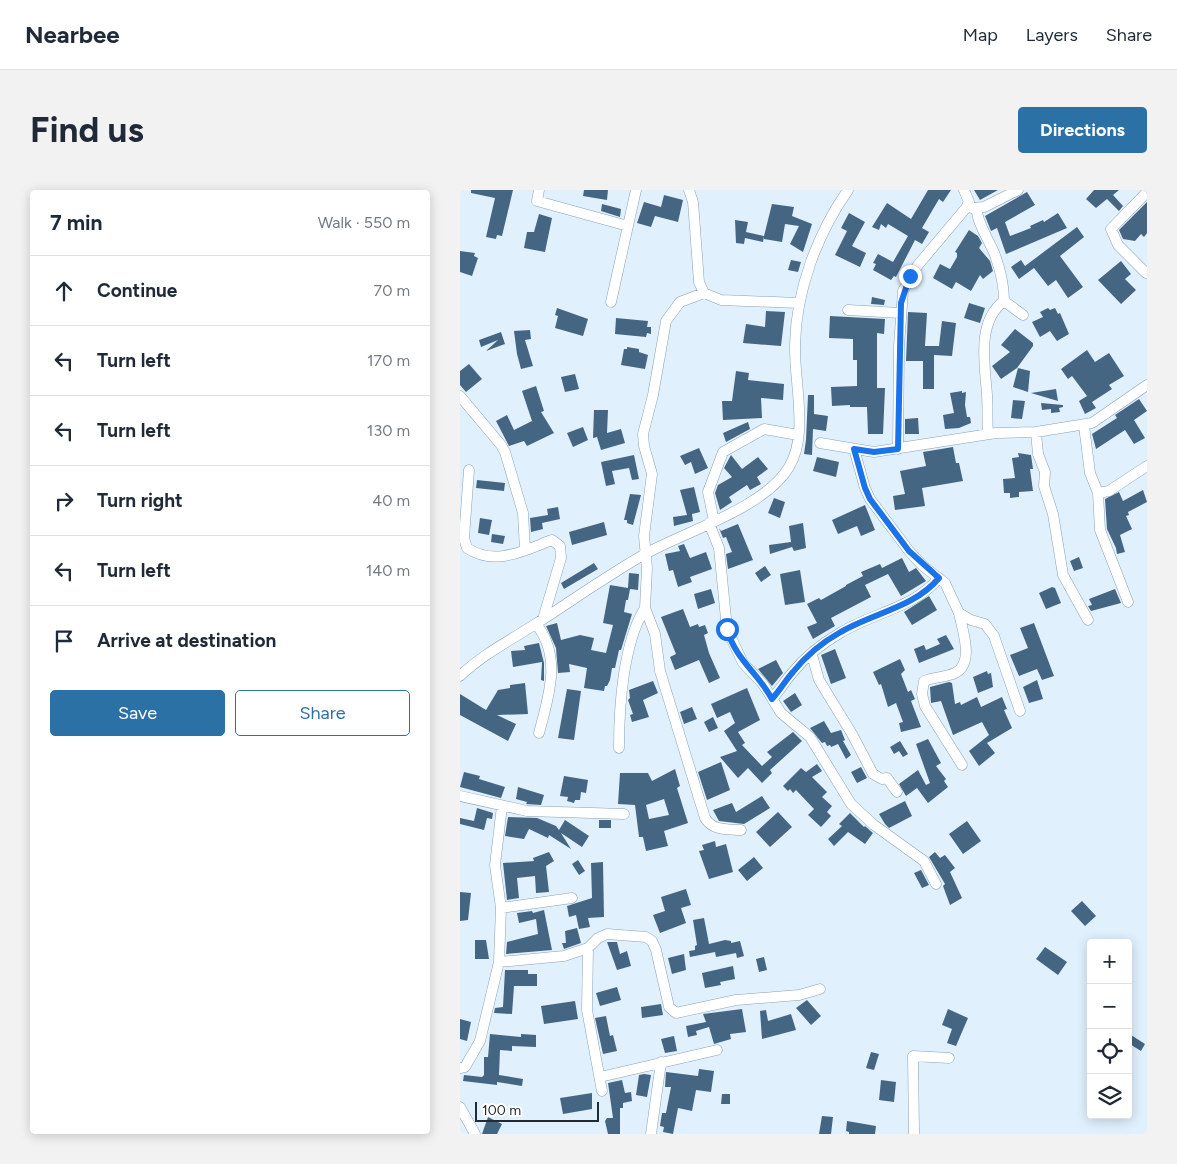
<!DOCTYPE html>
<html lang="en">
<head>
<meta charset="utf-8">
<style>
  :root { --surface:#fff; --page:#f2f2f3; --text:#1f2937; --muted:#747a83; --line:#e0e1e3; --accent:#2c71a6 }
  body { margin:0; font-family:Figtree,sans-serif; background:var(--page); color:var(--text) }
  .controls { position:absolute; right:15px; bottom:15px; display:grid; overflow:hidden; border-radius:5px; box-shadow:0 2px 12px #0003 }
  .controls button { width:45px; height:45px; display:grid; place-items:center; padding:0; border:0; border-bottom:1px solid var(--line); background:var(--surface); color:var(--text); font:25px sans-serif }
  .scale { position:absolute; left:15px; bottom:12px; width:124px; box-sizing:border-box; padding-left:5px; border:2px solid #212b33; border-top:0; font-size:14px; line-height:18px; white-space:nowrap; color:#212b33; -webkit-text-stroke:4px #fff; paint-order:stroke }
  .stop { position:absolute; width:15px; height:15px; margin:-11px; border:4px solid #1a73e8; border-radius:50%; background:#fff }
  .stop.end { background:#1a73e8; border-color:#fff; box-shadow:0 1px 5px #0008 }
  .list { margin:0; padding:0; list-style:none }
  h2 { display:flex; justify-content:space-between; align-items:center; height:65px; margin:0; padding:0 20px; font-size:21px }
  h2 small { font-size:16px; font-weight:400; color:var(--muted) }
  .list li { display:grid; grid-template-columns:32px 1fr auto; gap:15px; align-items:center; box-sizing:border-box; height:70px; padding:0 20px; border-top:1px solid var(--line) }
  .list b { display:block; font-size:19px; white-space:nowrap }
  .list em { font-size:16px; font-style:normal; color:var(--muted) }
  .actions { display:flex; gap:10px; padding:15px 20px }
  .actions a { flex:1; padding:11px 0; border:1px solid var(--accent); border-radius:5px; text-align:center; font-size:18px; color:var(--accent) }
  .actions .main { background:var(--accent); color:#fff }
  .icon { flex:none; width:28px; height:28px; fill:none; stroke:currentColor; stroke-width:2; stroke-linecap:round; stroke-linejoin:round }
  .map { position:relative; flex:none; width:687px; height:944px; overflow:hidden; border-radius:5px }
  header { display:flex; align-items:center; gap:30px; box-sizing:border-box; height:70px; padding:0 25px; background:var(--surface); border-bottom:1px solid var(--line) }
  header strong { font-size:24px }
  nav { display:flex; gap:28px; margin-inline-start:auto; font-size:18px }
  .intro { display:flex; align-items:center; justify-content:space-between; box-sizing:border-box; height:120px; padding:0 30px }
  h1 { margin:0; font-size:35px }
  .button { padding:12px 22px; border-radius:5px; background:var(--accent); color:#fff; font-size:18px; font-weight:700 }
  main { display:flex; gap:30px; padding:0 30px }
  aside { flex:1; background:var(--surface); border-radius:5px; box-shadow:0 2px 12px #0003 }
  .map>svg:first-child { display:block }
</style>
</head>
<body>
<header>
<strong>Nearbee</strong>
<nav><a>Map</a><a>Layers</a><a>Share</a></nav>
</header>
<div class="intro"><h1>Find us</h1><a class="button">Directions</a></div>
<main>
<aside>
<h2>7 min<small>Walk · 550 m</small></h2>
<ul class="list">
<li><svg class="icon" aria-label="ahead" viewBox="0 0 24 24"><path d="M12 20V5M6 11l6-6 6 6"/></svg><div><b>Continue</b></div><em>70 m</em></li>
<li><svg class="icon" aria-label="left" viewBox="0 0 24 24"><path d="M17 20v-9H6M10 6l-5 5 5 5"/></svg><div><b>Turn left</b></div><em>170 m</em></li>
<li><svg class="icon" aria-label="left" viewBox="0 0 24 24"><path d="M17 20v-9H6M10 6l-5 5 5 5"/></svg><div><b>Turn left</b></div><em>130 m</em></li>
<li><svg class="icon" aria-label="right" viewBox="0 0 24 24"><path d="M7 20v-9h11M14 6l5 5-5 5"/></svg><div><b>Turn right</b></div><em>40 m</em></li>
<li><svg class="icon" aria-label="left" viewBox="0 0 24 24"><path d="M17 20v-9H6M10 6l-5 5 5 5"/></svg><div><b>Turn left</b></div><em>140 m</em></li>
<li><svg class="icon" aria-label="arrive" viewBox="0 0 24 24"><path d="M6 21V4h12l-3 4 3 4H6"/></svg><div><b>Arrive at destination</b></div></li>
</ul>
<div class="actions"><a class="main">Save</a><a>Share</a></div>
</aside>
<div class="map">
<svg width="687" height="944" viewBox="0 0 687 944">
  <rect width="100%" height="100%" fill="#e0f0fd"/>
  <!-- building -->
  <path fill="#446683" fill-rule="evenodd" d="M11 0H53L42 46 37 45 36 49 26 47 35 8 11 3Z
    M124 0H148L147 10 123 6Z
    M468 0H491L483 12 479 9 462 38 469 42 462 54 455 50 436 87 434 86 431 90 413 80 416 74 413 73 418 64 433 72 448 46 428 34 426 38 421 34 419 40 412 37 427 13 451 29Z
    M514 0H538L520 10Z
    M634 0H659L653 5 663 16 659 21 647 9 636 18 626 9Z
    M567 2 575 15 545 32 550 46 571 38 570 36 583 30 584 32 598 23 607 38 546 64 537 38 531 41 525 26Z
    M204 5 223 10 218 32 195 26 191 37 177 33 184 12 201 17Z
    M687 12V43L684 47 681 44 675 51 663 49 659 40Z
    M142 14 161 19 160 27 141 21Z
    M312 14 334 17 332 26 352 34 343 62 330 54 339 36 325 34 322 52 304 49V46L303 52 285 48 284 54 276 53 275 30 288 32 286 42 304 46Z
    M389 23 405 32 392 56 406 63 400 77 375 65 387 41 381 38Z
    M79 24 92 28 85 62 64 58 67 42H74Z
    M617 37 624 47 600 66 623 97 608 108 596 90 588 96 574 78 559 89 551 77 561 70 565 76Z
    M509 40 518 46 522 53 519 58 530 71 533 81 523 89 520 85 511 101 496 92 492 99 473 88 480 74 490 79 497 67V63L495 62Z
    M0 61 15 63 14 66 18 68 12 86 0 82Z
    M331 70 341 72 338 82 328 80Z
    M661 71 671 84 665 89 676 100 661 114 638 90Z
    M412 107 425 110 424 115 411 114Z
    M509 113 525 118 520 133 504 128Z
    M97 118 128 129 123 146 95 138 98 126 95 125Z
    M588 118 590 120 595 118 598 124 600 123 609 144 597 151 590 141 580 147 572 132 583 127 580 122Z
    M306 121 325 122 321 156 283 153 286 134 305 137Z
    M448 122 467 123 465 156H479L482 131 496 133 492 166 474 165V199H463V171H446Z
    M370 126 425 129 424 144 417 143V198H425L423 244H408L407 217H390V215L372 216 371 197 397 196V170H393V149L369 148Z
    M156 128 188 131 187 137H191V144L187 143 186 147 155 144Z
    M555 139 573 153V156L557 178 541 189 532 176 550 162 541 155Z
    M70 140 71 149 65 150 73 176 61 179 57 164 54 141Z
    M41 142 45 154 26 161 38 150 21 157 19 150Z
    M167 157 179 159V162L188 165 185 179 161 175 164 159H167Z
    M627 160 635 172 649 163 664 186 649 195 652 199 632 212 636 218 625 224 619 211 627 206 612 186 608 189 601 179Z
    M9 174 22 189 6 202 0 195V181Z
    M558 178 570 181 568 202 553 197Z
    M276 181 289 183 288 190 324 194 323 210 301 208 302 228 263 230 262 211H272Z
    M115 184 119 199 105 202 101 187Z
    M76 196 84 221 81 222 94 243 67 256 64 251 49 256 36 231 47 225 54 240 72 231 62 201Z
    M596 199 598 211 571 203Z
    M502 201V203L506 202 505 215 507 227H510L511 233 499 238 485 239 483 225 494 223 490 203Z
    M348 205H354V224L368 226 366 241 353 239 352 265 344 264 346 250Z
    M679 209 687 221 674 230 685 248 674 254 665 240 636 259 632 244 657 228 655 225Z
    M553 210 565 211 562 229 551 228Z
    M581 213 603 215V217L599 218 600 222 591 223V219L582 220Z
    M134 220H148L147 243 161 239 165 253 141 260 137 247 133 248Z
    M458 228 459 244H445V229Z
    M288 232 290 239 266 252 263 243Z
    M123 237 128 250 113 257 107 243Z
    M493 257 496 273H499L503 291 462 298 465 316 435 320 433 306 445 304 440 281 466 276 463 262Z
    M239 258 248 278 235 284 231 272 225 275 220 266Z
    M558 263 571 265 573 279H570L573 301 559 302V307L550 308V303H544L543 289 555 288 552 268 559 267Z
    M174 265 179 289 172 290 169 278 152 281 155 294 146 296 141 272Z
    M271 265 282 279 298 267 308 279 297 287 301 294 290 300 287 295 269 307 272 312 260 320 255 303 258 295 272 287 264 278Z
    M357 267 379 272 376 287 353 281Z
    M17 290 45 293 44 301 16 298Z
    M234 297 240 322 232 324 233 331 214 336 213 327 227 325 220 300Z
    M683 300 687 312 668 322 669 325 666 326 672 339 660 345 665 362 657 364 656 358 647 339 645 309 659 302 663 311Z
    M170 304 181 305 173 335 167 333V330H164Z
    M314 308 325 312 320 328 308 323Z
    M405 315 415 340 401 346 397 336 378 344 372 330Z
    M98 317 100 329 82 333 83 339 71 342 70 328 88 325 87 319Z
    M20 328 32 330 29 345 18 343Z
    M144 332 147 345 112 355 109 342Z
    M343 333 346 358 334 361 332 357 310 364 309 355 331 352 329 336Z
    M278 334 293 370 268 379 266 364 272 362 266 347 263 348 259 338 261 341Z
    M32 344 45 346 43 354 31 352Z
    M224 354 230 368 246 362 252 379 230 387 232 392 218 397 213 380 209 381 205 364 220 361 218 356Z
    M619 367 623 378 614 381 610 371Z
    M442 368 449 382 456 378 466 391 441 406 428 384 405 395 411 407 371 428 375 436 353 449 347 437 357 433 347 414 359 408 361 410 386 396V395L403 386 401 382 420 374 422 378Z
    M134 373 138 379 104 399 101 393Z
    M305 376 311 385 301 392 295 383Z
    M340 380 345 412 325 415 320 384Z
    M169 383 179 384 178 400 170 399 168 410H166L164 422 172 424 161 460H159L155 478H152L150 490 147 496H145L144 501 124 498 127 478 109 474 110 482 98 483 96 458 86 436 97 433 101 450 120 445 134 448 131 460 146 463 153 435 143 433 150 395 168 398Z
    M592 397 595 398 601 413 586 419 579 403Z
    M251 399 255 413 238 419 234 404Z
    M655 399 661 413 631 421 628 416 632 415 629 409Z
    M469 406 477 420 452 435 444 422Z
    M223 419 230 437 238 434 239 437 245 435 248 443 244 445 249 463 260 488 249 493 239 470 215 480 210 467 216 464 201 427Z
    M574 433 594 486 582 490 577 479 559 486 550 465 568 458 560 438Z
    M486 445 494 459 459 473 454 459 464 455 466 460 480 454 477 449Z
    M79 453 84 473V491L81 490 82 472 53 477 51 461 65 460 64 456Z
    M375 459 386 488 371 494 361 465Z
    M440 469 445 480 441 484 448 502 451 500 455 509 451 511 461 537 441 542 439 533 443 532 436 513 428 517 421 494 419 495 413 482Z
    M316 470 323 483 312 496 298 479Z
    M527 481 528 484 531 483 533 497 518 503 513 487Z
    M577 490 583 509 569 513 563 497Z
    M193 491 198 503 183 510 189 527 172 532 170 525 173 524 168 510 170 508 169 500Z
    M489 492 492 493 495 514 500 512 501 515 517 507 521 517 542 507 547 519 544 520 552 538 527 553 535 563 519 576 509 561 529 545 522 532 493 545 481 511 471 513 470 497Z
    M65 493 68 524 37 525 56 534 48 551 0 525V504L26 520 38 500 50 498V495Z
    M287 498 300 530 278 542 285 553 282 555 302 576 312 567 307 562 333 542 342 551 310 580 312 583 302 593 288 578 278 588 260 567 277 561 264 541 275 533 270 522 257 528 251 514Z
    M107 499 121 501 114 550 98 548Z
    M335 503 342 515 331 522 323 511Z
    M232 517 237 529 224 534 220 522Z
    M253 527 258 538 249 542 244 532Z
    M364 531 371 543 381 540 385 550 383 551 391 565 386 569 378 554 371 557 370 555 367 556 365 552 362 553 350 538Z
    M468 549 481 573 476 576 486 589 484 591 488 597 468 613 457 598 446 606 439 594 458 580 466 595 470 593 456 554Z
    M440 551 448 564 443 567 439 561 434 564 430 557Z
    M261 572 270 600 247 610 238 582Z
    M357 574 362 581 352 587 367 602 362 607 372 616 367 622 371 626 361 637 348 625 354 619 336 600 333 603 330 599 328 601 323 596 341 578 346 582Z
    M401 577 407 588 397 593 391 582Z
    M215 579 220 596 217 598 228 633 204 641 208 656 186 661 183 647H179L175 615 158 614 160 583H188L192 591ZM204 609 209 625 189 629 186 615Z
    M4 582 20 586 19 589 45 597 41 608 0 597Z
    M104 586 128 590 126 603 121 602 120 610H115L114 613 107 611 108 607 100 606Z
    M58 597 84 605 81 615 66 614 67 612 56 609Z
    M302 606 310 618 284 634 259 631 253 620 272 613 276 622Z
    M445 611 452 626 429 638 425 634 419 624Z
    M17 618 33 623 32 629 27 628 24 640 0 634V628L14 631Z
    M318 622 332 637 310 657 296 642Z
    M390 623 404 637 405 636 413 643 405 654 388 642 374 656 368 649 382 636 379 634Z
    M48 627 77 628 96 636 99 640 105 630 129 646 122 657 101 643 111 659 89 645 88 648 69 639 64 649 45 646Z
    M139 630H151V638H139Z
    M507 631 521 651 503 664 489 644Z
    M255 651 256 657 266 654 273 682 249 689 239 661 244 660 242 655Z
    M89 662 94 671 86 676 89 702 76 703 75 686 57 688 59 708 47 710 43 673 74 671 73 668Z
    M475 662 480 668 485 665 495 678 490 682 502 708 490 715 483 696 485 694 469 667Z
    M294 667 303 678 287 691 278 680Z
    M118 670 125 681 119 685 112 674Z
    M143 672 144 727 128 728 130 737 119 739 116 725 109 727 107 716 132 708 131 673Z
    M461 680 469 695 462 698 454 683Z
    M226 699 231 715 221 718 226 733 200 743 193 725 205 721 201 707Z
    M0 702 11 703 8 730 0 731Z
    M622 711 636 726 625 736 611 721Z
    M84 720 92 760 46 764 47 752 78 744 76 729 59 733 57 723 72 721 73 723Z
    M244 728 249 754 265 750 271 751V753L280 751 284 766 277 768 276 763 256 767 255 762 230 767 229 761 235 760V756L237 755 233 730Z
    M117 738 121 753 104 759 102 753H106L105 741Z
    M15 750H26L29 769H15Z
    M147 752H157L160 764 167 761 171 776 157 780Z
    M585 757 607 772 598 785 576 769Z
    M224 764 226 780 212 784 208 768Z
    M304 767 307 780 299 782 296 769Z
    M273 776 275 789 260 792 261 795 245 798 242 783Z
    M45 780H68V784H77V796H54L52 824 34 823 35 818 43 817Z
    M157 797 161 810 140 816 136 803Z
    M347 810 361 826 351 835 336 818Z
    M115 811 118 829 84 834 81 816Z
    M201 814 203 825 182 828 181 817Z
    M282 819 286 842 270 844 271 849 254 854 249 837 236 841 237 845 228 847 226 836 246 832 243 824Z
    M488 819 508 828 496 856 487 853 492 839 482 835Z
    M306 820 308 831 331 824 336 840 302 849 300 821Z
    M146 826 150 846 153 845 157 861 143 864 135 828Z
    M0 829 11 832 7 851 0 849Z
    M30 844 61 847V844L76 845V857L52 856V861L40 860 39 885 63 889 62 896 37 892V895L3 891 4 885 22 887 24 885V867H28Z
    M671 845 685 854 681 861 668 853Z
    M214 846 217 861 205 863 201 849Z
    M411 862 419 864 414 880 406 878Z
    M239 879 254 881 251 902 236 900 232 921 218 918 213 944 203 942 204 937 200 936 202 923H206L211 897H205L206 882 238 886Z
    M184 884 191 885 187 907 176 905 179 885Z
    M162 890 165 903 171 902 172 911 163 913V918H160V944H148L145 931 147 928H153L148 893Z
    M421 890 436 892 434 912 419 910Z
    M132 903V919L103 924 100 908Z
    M262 904H270V914H261Z
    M362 926 373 927 371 944H359Z
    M28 927 42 934 37 944H22Z
    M387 931 416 936 415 944H389V942L386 941Z"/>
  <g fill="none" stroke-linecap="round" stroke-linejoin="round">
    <!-- street casing -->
    <g stroke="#89a1b6" stroke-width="11">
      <path id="street" d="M79 0 77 11 168 36
        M229 0 233 12 239 92 244 103 261 110 338 113
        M512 18 524 17 558 0
        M517 19C516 31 530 52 535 65 540 79 544 96 544 111L563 125
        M686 83 658 55 651 39 687 2
        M244 103 220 112 206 131 193 205 183 244 184 256 192 284 184 346 187 378 185 418 195 444 200 481 245 628C253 641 267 639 281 640
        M151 112 176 0
        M388 120 440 123
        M0 206 41 255 45 262 63 323 65 360
        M624 236 630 283 638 303 649 301 687 276
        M576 242 578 264 585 282 584 296 593 324 603 385 628 430
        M528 244C527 231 528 218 527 205 525 175 516 132 544 111
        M360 253 414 262 536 243 576 242 632 233 687 195
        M394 259 405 298 410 309 449 361 463 376 485 393 499 423 511 430 525 434 534 446 560 521
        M438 259 439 156 443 101 458 75 506 18 509 12 504 0
        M9 280 4 348 7 358C35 377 65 360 92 350L100 356 101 368 83 429
        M638 303 640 340 668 412
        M254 331 248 302 263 262 304 239 338 245
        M249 333 259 358 267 439 283 473 303 494 321 523 350 547 391 614 414 635 464 671 476 694
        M499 423C502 439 515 473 495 483 487 487 474 487 464 491L462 504 465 516 502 575
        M76 434C102 466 89 506 79 543
        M352 465 359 490 392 544 413 584 422 589 427 588 437 602
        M0 486C23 464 51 450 77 433 113 410 148 385 185 364 226 341 305 318 329 277 349 245 334 192 335 155 336 101 357 44 388 0
        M312 509C320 500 325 491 333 482 345 467 363 453 380 443 412 423 454 418 479 388
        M159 558C159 517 163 453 185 418
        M0 606 67 621 164 624
        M41 718 112 708
        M128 758 127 820 142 901
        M39 772 104 766 128 758 138 748 147 744 186 747 192 751 196 760 209 817 216 823 276 810 339 805 360 799
        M0 878 5 877 20 851 39 772 41 718 35 675 42 616
        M140 887 257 860
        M0 917 15 944
        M191 944 201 872
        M454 944 453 866 489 868"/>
    </g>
    <!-- street -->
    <use href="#street" stroke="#fff" stroke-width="10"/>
  </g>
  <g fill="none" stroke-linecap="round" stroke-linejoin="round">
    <!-- route -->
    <path stroke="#1a73e8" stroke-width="6" d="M267 439C275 469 298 483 312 509 320 500 325 491 333 482 345 467 363 452 379 443 412 423 454 418 479 388L449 361 410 309 405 298 394 259 414 262 438 259 441 113 450 86"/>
  </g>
</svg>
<div class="controls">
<button>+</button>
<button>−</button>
<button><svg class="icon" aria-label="locate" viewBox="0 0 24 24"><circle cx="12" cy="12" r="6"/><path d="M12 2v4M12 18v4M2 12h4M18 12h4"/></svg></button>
<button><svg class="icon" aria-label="layers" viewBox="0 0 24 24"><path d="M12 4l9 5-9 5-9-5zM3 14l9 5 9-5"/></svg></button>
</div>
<div class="scale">100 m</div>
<div class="stop" style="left:267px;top:439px"></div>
<div class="stop end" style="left:450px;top:86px"></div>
</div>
</main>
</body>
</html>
